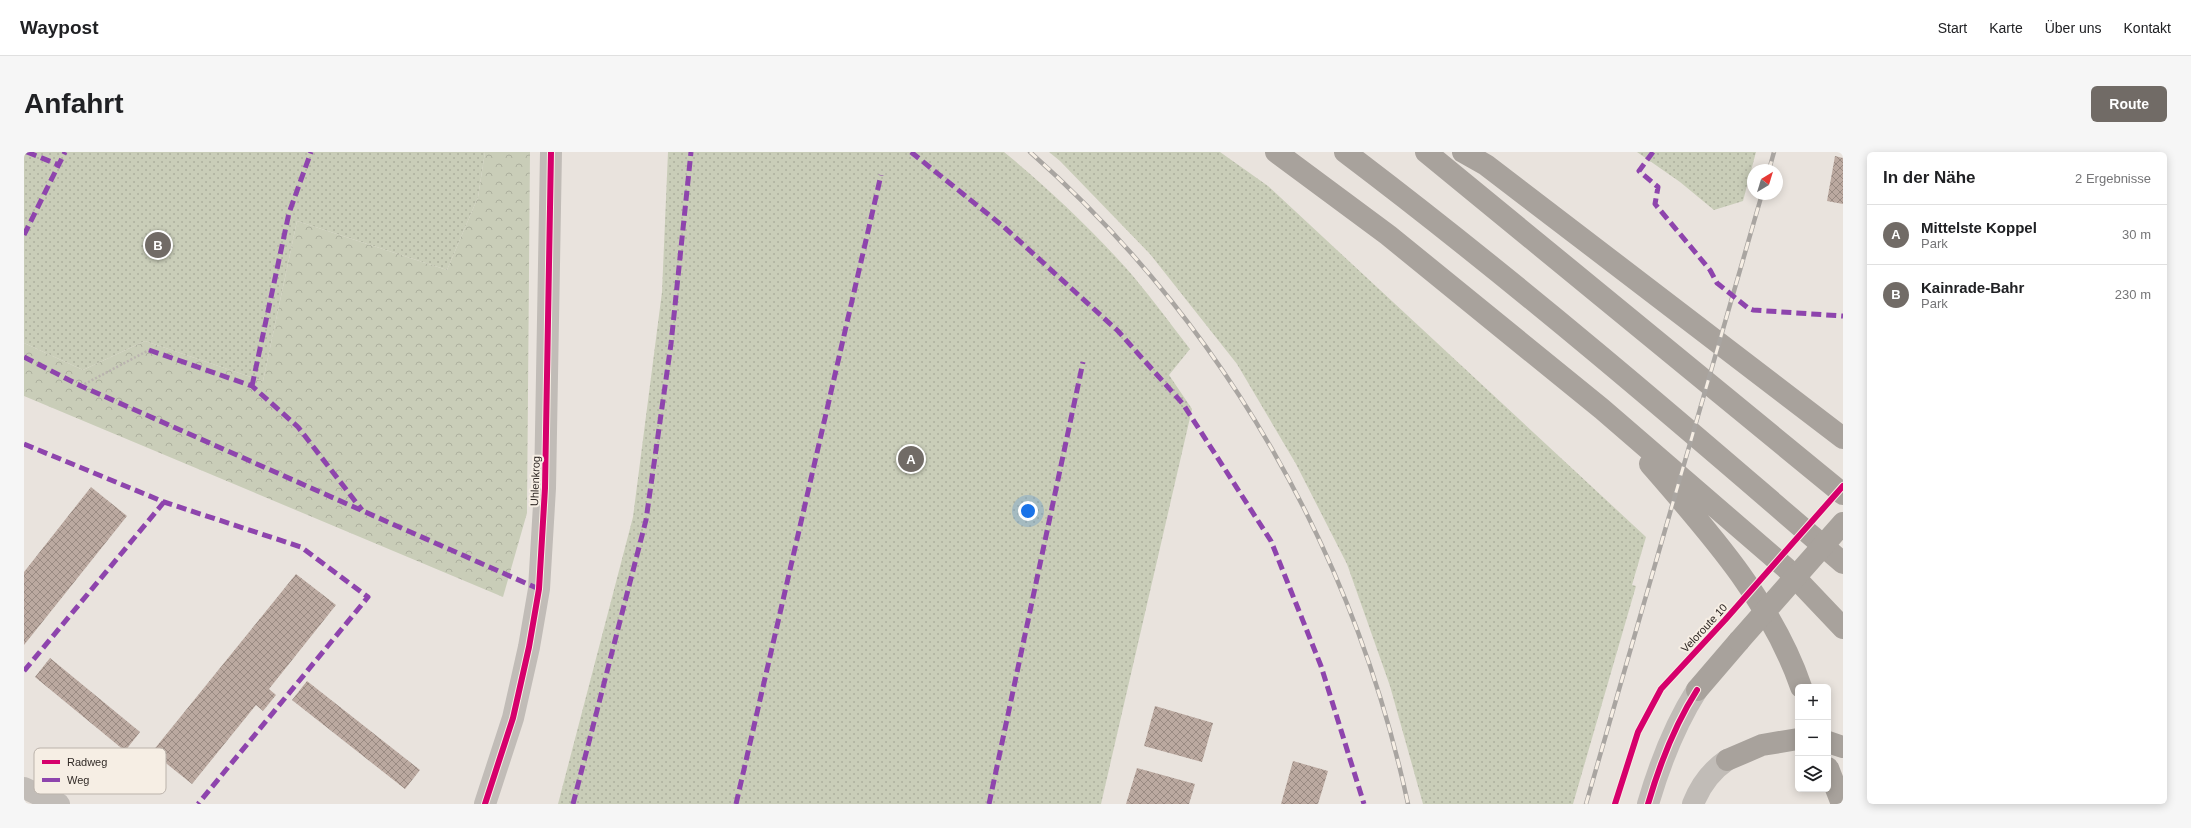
<!DOCTYPE html>
<html lang="de">
<head>
<meta charset="utf-8">
<style>
  :root { --surface:#fff; --page:#f6f6f6; --text:#202124; --muted:#757577; --line:#e0e0e0; --accent:#716b66 }
  body { margin:0; font-family:Arial,sans-serif; background:var(--page); color:var(--text) }
  .controls { position:absolute; right:12px; bottom:12px; display:grid; overflow:hidden; border-radius:6px; box-shadow:0 2px 10px #0003 }
  .controls button { width:36px; height:36px; display:grid; place-items:center; padding:0; border:0; border-bottom:1px solid var(--line); background:var(--surface); color:var(--text); font:20px sans-serif }
  .compass { position:absolute; left:1723px; top:12px; width:36px; height:36px; border-radius:50%; background:var(--surface); box-shadow:0 2px 10px #0003; rotate:38deg }
  .you { position:absolute; left:1004px; top:359px; width:14px; height:14px; margin:-10px; border:3px solid #fff; border-radius:50%; background:#1a73e8; box-shadow:0 0 0 6px #1a73e833 }
  .badge { display:grid; place-items:center; width:26px; height:26px; border-radius:50%; background:var(--accent); color:#fff; font-size:13px; font-weight:700 }
  .pin { position:absolute; translate:-50% -50%; border:2px solid #fff; box-shadow:0 1px 4px #0006 }
  .list { margin:0; padding:0; list-style:none }
  h2 { display:flex; justify-content:space-between; align-items:center; height:52px; margin:0; padding:0 16px; font-size:17px }
  h2 small { font-size:13px; font-weight:400; color:var(--muted) }
  .list li { display:grid; grid-template-columns:26px 1fr auto; gap:12px; align-items:center; box-sizing:border-box; height:60px; padding:0 16px; border-top:1px solid var(--line) }
  .list b { display:block; font-size:15px; white-space:nowrap }
  .list p { margin:0; font-size:13px; white-space:nowrap; color:var(--muted) }
  .list em { font-size:13px; font-style:normal; color:var(--muted) }
  .icon { flex:none; width:22px; height:22px; fill:none; stroke:currentColor; stroke-width:2; stroke-linecap:round; stroke-linejoin:round }
  .map { position:relative; flex:none; width:1819px; height:652px; overflow:hidden; border-radius:6px }
  header { display:flex; align-items:center; gap:24px; box-sizing:border-box; height:56px; padding:0 20px; background:var(--surface); border-bottom:1px solid var(--line) }
  header strong { font-size:19px }
  nav { display:flex; gap:22px; margin-inline-start:auto; font-size:14px }
  .intro { display:flex; align-items:center; justify-content:space-between; box-sizing:border-box; height:96px; padding:0 24px }
  h1 { margin:0; font-size:28px }
  .button { padding:10px 18px; border-radius:6px; background:var(--accent); color:#fff; font-size:14px; font-weight:700 }
  main { display:flex; gap:24px; padding:0 24px }
  aside { flex:1; background:var(--surface); border-radius:6px; box-shadow:0 2px 10px #0003 }
  .map>svg:first-child { display:block }
</style>
</head>
<body>
<header>
<strong>Waypost</strong>
<nav><a>Start</a><a>Karte</a><a>Über uns</a><a>Kontakt</a></nav>
</header>
<div class="intro"><h1>Anfahrt</h1><a class="button">Route</a></div>
<main>
<div class="map">
<svg width="1819" height="652" viewBox="0 0 1819 652">
  <defs>
    <pattern id="grass-dots" width="8" height="8" patternUnits="userSpaceOnUse"><rect width="8" height="8" fill="#c9cdb8"/><path d="M2 2h.1M6 6h.1" fill="none" stroke="#adb09e" stroke-width="1.8" stroke-linecap="round"/></pattern>
    <pattern id="forest-crowns" width="20" height="18" patternUnits="userSpaceOnUse"><rect width="20" height="18" fill="#c9cdb8"/><path d="M2 6a3 3 0 1 1 6 0M12 15a3 3 0 1 1 6 0" fill="none" stroke="#adb09e"/></pattern>
    <pattern id="building-cross-hatch" width="8" height="8" patternUnits="userSpaceOnUse"><rect width="8" height="8" fill="#bba9a0"/><path d="M0 0l8 8M0 8l8-8" fill="none" stroke="#998a82"/></pattern>
  </defs>
  <rect width="100%" height="100%" fill="#e9e3dd"/>
  <!-- grass -->
  <path fill="url(#grass-dots)" d="M0 0H461L454 45 423 118 273 69 239 229 121 189 59 218 0 191Z
    M644 0H980C1023 35 1064 74 1102 116 1124 141 1145 170 1166 197L1145 223 1168 257 1077 652H534L609 365 638 140Z
    M1025 0H1196L1244 34 1622 385 1608 433 1612 434 1549 652H1399L1366 534 1323 412 1272 312 1213 212 1126 102 1036 9Z
    M1613 0H1732L1719 49 1690 58 1656 30Z"/>
  <!-- forest -->
  <path fill="url(#forest-crowns)" d="M461 0H506L503 361 479 445 0 244V191L59 218 121 189 239 229 273 69 423 118 454 45Z"/>
  <!-- building -->
  <path fill="url(#building-cross-hatch)" d="M1811 4 1819 6V52L1803 49Z
    M67 335 103 364 0 493V420Z
    M272 422 312 453 245 537 252 543 239 559 232 553 168 632 128 600Z
    M26 506 116 580 101 599 11 525Z
    M283 529 396 618 381 637 268 548Z
    M1131 554 1189 571 1178 610 1120 594Z
    M1269 609 1304 619 1294 652H1257Z
    M1113 616 1171 632 1165 652H1102Z"/>
  <g fill="none" stroke-linecap="round" stroke-linejoin="round">
    <!-- path -->
    <path stroke="#bab4af" stroke-width="2.5" stroke-dasharray="2 2" stroke-linecap="butt" d="M57 234 125 198"/>
    <!-- minor -->
    <path stroke="#c1bcb7" stroke-width="22" d="M0 636 35 652
      M461 652 489 566 505 495 515 437 521 336 527 0
      M1624 652C1636 611 1650 574 1673 538
      M1669 652C1676 634 1687 619 1703 608"/>
    <!-- highway -->
    <path stroke="#a8a29c" stroke-width="22" d="M1252 0 1364 83 1578 257 1762 416 1819 476
      M1321 0C1493 130 1656 270 1819 411
      M1402 0 1819 342
      M1439 0 1462 13 1819 286
      M1626 312C1684 379 1748 450 1777 535
      M1673 538 1715 489
      M1804 590 1819 595
      M1703 608 1738 593 1774 587
      M1804 616 1818 652"/>
    <!-- rail casing -->
    <g stroke="#a9a5a1" stroke-width="4.5">
      <path id="rail" d="M1006 0C1199 171 1330 400 1384 652
        M1745 18 1750 0
        M1562 652 1738 42"/>
    </g>
    <!-- rail -->
    <use href="#rail" stroke="#f6eee4" stroke-width="3" stroke-dasharray="9" stroke-linecap="butt"/>
    <!-- highway-bridge -->
    <path stroke="#a8a29c" stroke-width="22" d="M1715 489 1819 371"/>
    <!-- quiet -->
    <path stroke="#8e44ad" stroke-width="5" stroke-dasharray="10 5" stroke-linecap="butt" d="M3 0 35 13
      M887 0 980 75 1094 179 1159 252 1247 389 1297 514 1340 652
      M1629 0 1615 19 1634 35 1631 52 1686 118 1693 131 1724 156 1729 158 1819 164
      M0 83 41 0
      M125 198 228 234 274 275 338 358
      M0 205 57 234 515 437
      M228 234 265 61 287 0
      M0 292 140 350 277 395 344 445 174 652
      M0 519 140 350
      M549 652 622 368 647 192 667 0
      M712 652 857 23
      M965 652 1059 210"/>
    <!-- cycleway casing -->
    <g stroke="#f6eee4" stroke-width="8">
      <path id="cycleway" d="M461 652 489 566 505 495 515 437 521 336 527 0
        M1591 652 1614 580 1637 537 1701 468 1819 334
        M1624 652C1636 611 1650 574 1673 538"/>
    </g>
    <!-- cycleway -->
    <use href="#cycleway" stroke="#d6006c" stroke-width="6"/>
  </g>
  <g text-anchor="middle" stroke-width="4" stroke-linejoin="round" paint-order="stroke">
    <!-- street labels -->
    <g font-size="11" fill="#312a26" stroke="#f6eee4">
      <text transform="translate(511 329) rotate(-88)" y="4">Uhlenkrog</text>
      <text transform="translate(1680 476) rotate(-47)" y="4">Veloroute 10</text>
    </g>
  </g>
  <!-- legend -->
  <rect x="10" y="596" width="132" height="46" rx="6" fill="#f6eee4" stroke="#bbb3ab" stroke-width="1"/>
  <rect x="18" y="608" width="18" height="4" fill="#d6006c"/>
  <rect x="18" y="626" width="18" height="4" fill="#8e44ad"/>
  <g font-size="11" fill="#312a26">
    <text x="43" y="614">Radweg</text>
    <text x="43" y="632">Weg</text>
  </g>
</svg>
<div class="controls">
<button>+</button>
<button>−</button>
<button><svg class="icon" aria-label="layers" viewBox="0 0 24 24"><path d="M12 4l9 5-9 5-9-5zM3 14l9 5 9-5"/></svg></button>
</div>
<svg class="compass" viewBox="-18 -18 36 36"><path d="M0-13l5 13h-10z" fill="#e53935"/><path d="M0 13l5-13h-10z" fill="#757577"/></svg>
<div class="you"></div>
<div class="pin badge" style="left:887px;top:307px">A</div>
<div class="pin badge" style="left:134px;top:93px">B</div>
</div>
<aside>
<h2>In der Nähe<small>2 Ergebnisse</small></h2>
<ul class="list">
<li><span class="badge">A</span><div><b>Mittelste Koppel</b><p>Park</p></div><em>30 m</em></li>
<li><span class="badge">B</span><div><b>Kainrade-Bahr</b><p>Park</p></div><em>230 m</em></li>
</ul>
</aside>
</main>
</body>
</html>
